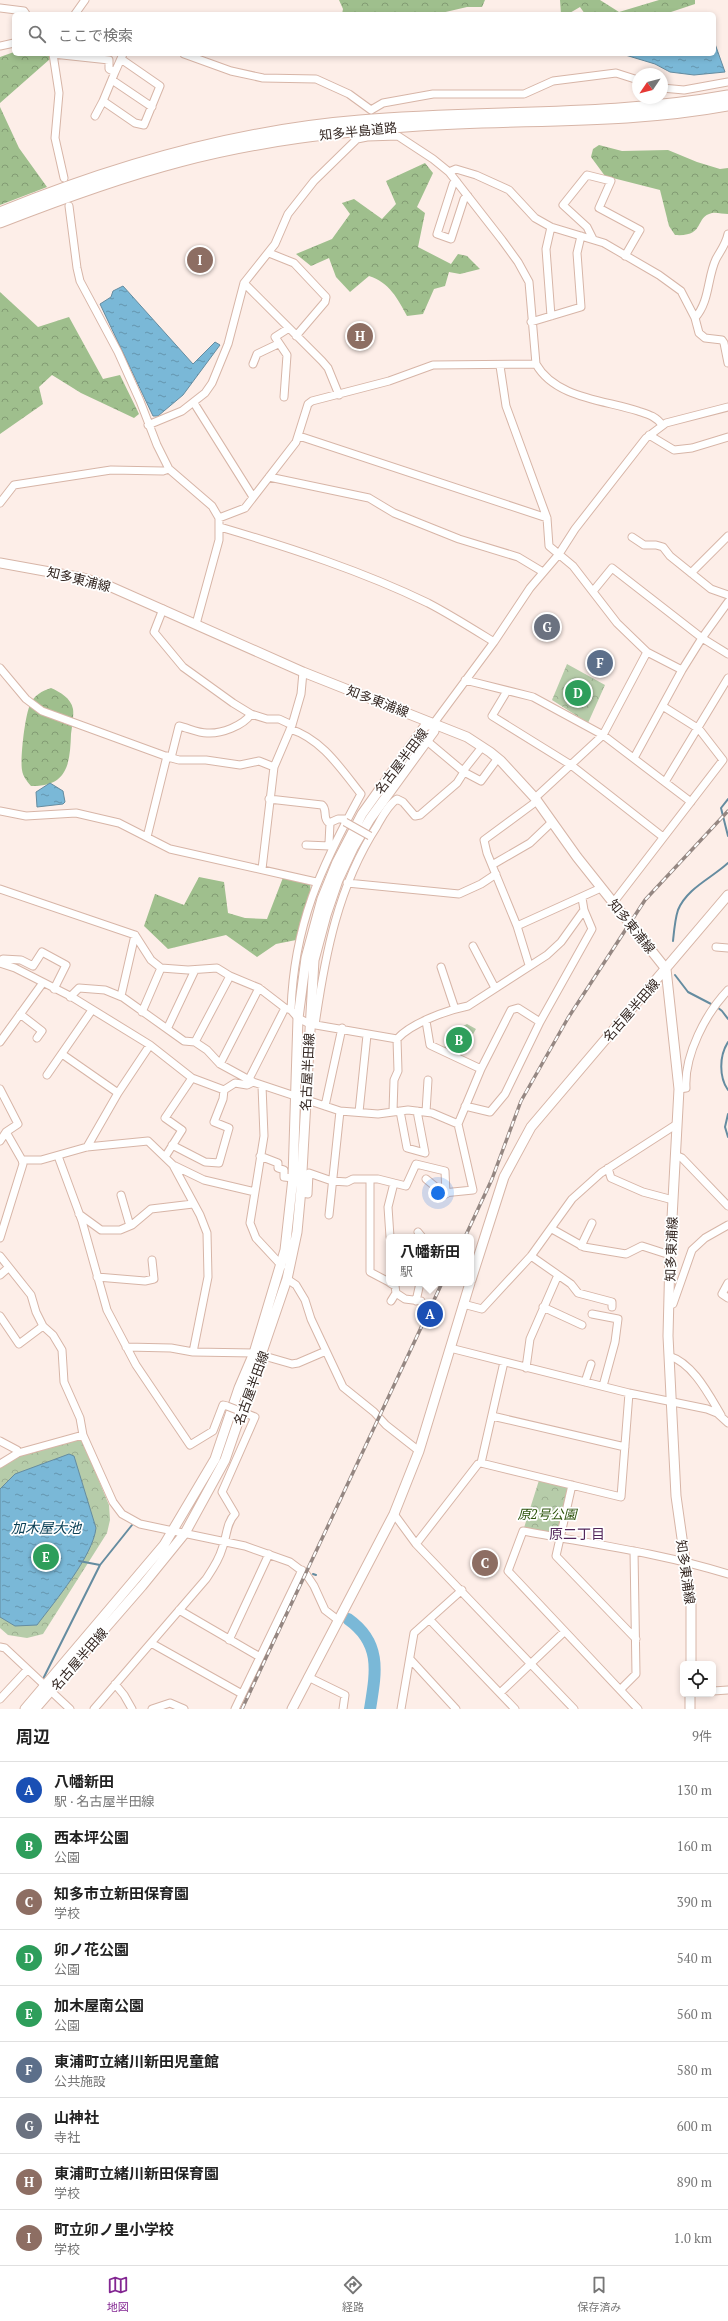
<!DOCTYPE html>
<html lang="ja">
<head>
<meta charset="utf-8">
<style>
  :root { --surface:#fff; --page:#f6f6f6; --text:#222; --muted:#767676; --line:#e0e0e0; --accent:#832692 }
  body { margin:0; font-family:"PT Serif","Noto Sans JP",serif; background:var(--page); color:var(--text) }
  .controls { position:absolute; right:12px; bottom:12px; display:grid; overflow:hidden; border-radius:6px; box-shadow:0 2px 6px #0003 }
  .controls button { width:36px; height:36px; display:grid; place-items:center; padding:0; border:0; border-bottom:1px solid var(--line); background:var(--surface); color:var(--text); font:20px sans-serif }
  .compass { position:absolute; left:632px; top:68px; width:36px; height:36px; border-radius:50%; background:var(--surface); box-shadow:0 2px 6px #0003; rotate:235deg }
  .you { position:absolute; left:438px; top:1193px; width:14px; height:14px; margin:-10px; border:3px solid #fff; border-radius:50%; background:#1a73e8; box-shadow:0 0 0 6px #1a73e833 }
  .badge { display:grid; place-items:center; width:26px; height:26px; border-radius:50%; background:var(--accent); color:#fff; font-size:13px; font-weight:700 }
  .pin { position:absolute; translate:-50% -50%; border:2px solid #fff; box-shadow:0 1px 4px #0006 }
  .popup { position:absolute; left:386px; top:1234px; width:88px; height:52px; box-sizing:border-box; display:grid; place-content:center; border-radius:6px; background:var(--surface); filter:drop-shadow(0 1px 3px #0005); font-size:13px; white-space:nowrap; color:var(--muted) }
  .popup b { font-size:15px; color:var(--text) }
  .popup::after { content:''; position:absolute; left:50%; top:100%; margin-left:-8px; border:8px solid transparent; border-top-color:var(--surface) }
  .list { margin:0; padding:0; list-style:none }
  h2 { display:flex; justify-content:space-between; align-items:center; height:52px; margin:0; padding:0 16px; font-size:17px }
  h2 small { font-size:13px; font-weight:400; color:var(--muted) }
  .list li { display:grid; grid-template-columns:26px 1fr auto; gap:12px; align-items:center; box-sizing:border-box; height:56px; padding:0 16px; border-top:1px solid var(--line) }
  .list b { display:block; font-size:15px; white-space:nowrap }
  .list p { margin:0; font-size:13px; white-space:nowrap; color:var(--muted) }
  .list em { font-size:13px; font-style:normal; color:var(--muted) }
  .icon { flex:none; width:22px; height:22px; fill:none; stroke:currentColor; stroke-width:2; stroke-linecap:round; stroke-linejoin:round }
  .map { position:relative; flex:none; width:728px; height:1709px; overflow:hidden }
  .search { position:absolute; background:var(--surface); box-shadow:0 2px 6px #0003; left:12px; right:12px; top:12px; height:44px; display:flex; align-items:center; gap:10px; box-sizing:border-box; padding:0 14px; border-radius:6px; color:var(--muted); font-size:15px }
  .sheet { height:556px; background:var(--surface) }
  nav { display:flex; justify-content:space-around; align-items:center; box-sizing:border-box; height:56px; border-top:1px solid var(--line); background:var(--surface); font-size:11px; color:var(--muted) }
  nav a { display:grid; justify-items:center; gap:2px }
  nav .on { color:var(--accent) }
  .map>svg:first-child { display:block }
</style>
</head>
<body>
<div class="map">
<svg width="728" height="1709" viewBox="0 0 728 1709">
  <defs>
    <pattern id="forest-crowns" width="20" height="18" patternUnits="userSpaceOnUse"><rect width="20" height="18" fill="#9fbf8d"/><path d="M2 6a3 3 0 1 1 6 0M12 15a3 3 0 1 1 6 0" fill="none" stroke="#829b73"/></pattern>
    <pattern id="park-crowns" width="20" height="18" patternUnits="userSpaceOnUse"><rect width="20" height="18" fill="#b6cca9"/><path d="M2 6a3 3 0 1 1 6 0M12 15a3 3 0 1 1 6 0" fill="none" stroke="#9daf91"/></pattern>
    <pattern id="water-ripples" width="26" height="14" patternUnits="userSpaceOnUse"><rect width="26" height="14" fill="#7ab8d7"/><path d="M2 4q2-2 4 0t4 0M15 11q2-2 4 0t4 0" fill="none" stroke="#6595ae"/></pattern>
  </defs>
  <rect width="100%" height="100%" fill="#fdeee8"/>
  <!-- forest -->
  <path fill="url(#forest-crowns)" d="M339 0H485L482 7H467L437 14H342L343 9Z
    M560 0H600L619 12 659 0H695V4L665 14H585L580 7 568 14H561Z
    M14 52V54H49L50 59 0 103V57Z
    M0 107 19 148 47 187 0 205Z
    M599 145 622 151 668 150 697 162 720 169 728 168V214C723 214 716 212 712 213 694 217 706 237 675 235L669 226 660 190 605 176 591 157 593 149Z
    M425 163 433 173 417 207 425 213 418 247 451 264 458 254 467 256 480 269 460 274 449 272 445 286 434 289 423 314 407 316C398 299 389 282 369 276L350 292 336 277 329 258 311 266 296 254 332 239 350 214 342 203 354 199 382 219 396 204 386 181Z
    M0 292 38 327 69 317 103 379 120 375 139 414 134 418 81 393 52 375 39 387 43 404 0 434Z
    M51 688C60 692 71 698 73 709 74 716 72 726 71 734 70 763 68 787 31 786 27 781 23 777 22 770 20 759 25 715 30 705 34 695 42 691 51 688Z
    M284 875 310 882 311 895 296 940 276 944 257 957 226 935 168 949 144 926 155 894 184 905 199 877 224 882 228 913 245 918 267 919Z"/>
  <!-- park -->
  <path fill="url(#park-crowns)" d="M567 664 605 685 588 723 552 700Z
    M467 1024 476 1029 460 1057 444 1048 453 1031Z
    M76 1439 83 1442 109 1505 110 1520 107 1533 43 1634 27 1638 8 1635 0 1628V1468L18 1457Z
    M540 1477 572 1485 559 1538 523 1531Z"/>
  <!-- water -->
  <path fill="url(#water-ripples)" stroke="#658ca0" d="M714 41 725 72 694 75 670 72 655 64 622 54H714Z
    M123 286 193 364 215 342 220 345 183 395 158 416H153L100 304 111 297 113 291Z
    M50 783 63 791 65 802 63 804 37 807 36 792Z
    M69 1454 74 1456 96 1528C93 1556 55 1601 37 1625L15 1626 0 1617V1489L15 1474Z"/>
  <g fill="none" stroke-linecap="round" stroke-linejoin="round">
    <!-- stream -->
    <path stroke="#658ca0" stroke-width="2" d="M728 799 721 808 728 836
      M673 941C674 931 675 919 678 910 687 888 712 878 728 863
      M675 975 688 992 713 1005
      M717 1007 722 1011 728 1019
      M728 1042C719 1056 719 1077 728 1090
      M728 1114 725 1127 728 1137
      M79 1561 100 1565
      M313 1574 316 1575
      M346 1618 348 1619
      M42 1681 100 1565 132 1525"/>
    <!-- river -->
    <path stroke="#7ab8d7" stroke-width="12" d="M348 1619C382 1643 376 1672 370 1709"/>
    <!-- minor casing -->
    <g stroke="#d7b5a7" stroke-width="9">
      <path id="minor" d="M0 8 24 11 26 14
        M75 14 85 0
        M0 46 14 43
        M53 54 59 93 55 138 64 178
        M53 54 109 60V69L115 72 123 54
        M184 54 231 71 263 78 316 79 349 94 371 110 383 103 433 94H524L553 81 616 73 638 80
        M115 72 103 101 135 123 144 125 160 86 121 59
        M112 80 152 107
        M662 88 684 90 728 82
        M95 116 103 101
        M449 172 456 169 476 175 509 190 535 218 551 227 604 243 659 275 681 291 695 318 699 333 705 338 722 340 724 343 728 363
        M457 182 453 184 437 234 451 239 464 199 468 196
        M69 206 77 268 80 281 118 352 140 401 157 445 169 469 212 506 219 518V540L196 624
        M551 227 546 249 551 316
        M593 239 587 227 563 205 587 175 611 181 599 208 640 230 625 256
        M269 253 294 263 326 297 325 302 296 336
        M244 283 322 361 328 368 339 395
        M695 318C710 301 707 278 716 259 721 250 726 244 728 234
        M531 322 581 307 577 253 581 236
        M253 364 257 354 278 344
        M500 366 506 406 547 518 549 546 573 566 617 623 647 652 682 670
        M284 397 287 355 275 337 289 328
        M194 403 253 497
        M148 425 182 411 205 393 212 383 228 344 244 283 275 244 288 214 314 181 357 139 367 137 398 136 433 159 449 172 502 240 518 262 529 282 536 364C555 398 604 400 638 411 647 414 656 416 662 425
        M649 435 674 450 692 448 728 437
        M299 436 547 518
        M269 477 369 498 394 513 459 539 518 557 543 572
        M0 503 14 485 111 470 163 471 169 469
        M219 518 245 508 296 442 308 404 312 401 389 381 433 365 536 364
        M220 527C291 548 362 571 428 603 451 615 473 629 494 642
        M632 537 644 545H656L663 547 670 556 711 589 728 595
        M691 573 728 536
        M594 590 612 568 702 638 728 654
        M163 609 154 632 183 667 233 703 251 714 267 719H279L292 725
        M0 668 26 699 42 711 168 757 179 760H206L240 765 259 761 274 767
        M465 680 533 697 603 735 691 802
        M507 691 492 716 571 765 663 837
        M434 723 494 642 530 588 559 554 575 529 646 438 666 423 728 407
        M290 729C322 739 341 769 361 794 321 867 294 924 291 1010
        M427 741 464 772
        M171 758 179 726C188 728 198 733 207 733 221 734 243 726 251 714
        M634 758 682 670 702 638 728 602
        M463 771 482 747
        M665 782 728 678
        M535 798 603 735 647 652
        M269 799 322 805C328 810 322 818 329 823L338 819H347
        M537 801 484 840 487 853 517 926 601 888
        M0 811 26 816 76 813 119 823 170 849 316 882
        M330 823 329 843 332 848
        M147 837 167 756
        M306 845 330 846
        M492 865 530 843 552 822
        M262 869 274 767 292 725 301 694 303 672
        M347 883 459 894 481 884 496 874
        M0 889 135 935 151 960 161 968 188 970 217 968 230 976 259 988 285 1008 291 1010 298 1018 310 1024 397 1039C411 1023 448 1010 468 1006L547 955 561 942 584 910
        M613 903 723 760 699 729 664 707
        M517 926 529 965
        M135 935 121 996 184 1041 195 1042 207 1050 220 1064 253 1082 340 1111 378 1114 408 1110 432 1113 458 1124 481 1069 511 1010 518 1008 540 1022
        M473 946 495 988
        M716 947 728 948
        M0 961 3 959 21 960 33 966 42 952 66 965 54 989
        M0 963 15 968 72 997 150 1045 192 1078 224 1090 235 1083 247 1085 253 1082
        M441 967 455 1009
        M70 997 79 988 105 990 122 997
        M142 1012 161 968
        M20 1014 42 1031 37 1038
        M426 1021 430 1045 481 1069
        M315 1025C325 955 338 886 377 826 382 817 388 805 397 799L403 802 415 816 420 815 457 783 464 772 481 781 498 758
        M168 1027 195 970
        M0 1042 42 984
        M195 1042 230 976
        M62 1054 118 1093
        M220 1064 259 988
        M47 1075 92 1010
        M249 1079 285 1008
        M262 1086 264 1136 250 1223 256 1238 282 1266
        M0 1089 18 1124 6 1132 0 1141
        M679 1089 686 1088C684 1055 706 1013 728 990
        M325 1106 342 1028
        M465 1106 490 1112 505 1094 540 1022 592 929 584 910 582 898
        M393 1111 394 1080 398 1071 397 1039
        M400 1111 407 1148 425 1153 417 1111
        M359 1112 367 1035
        M426 1112 428 1080
        M172 1145 205 1162 219 1163 229 1128 214 1122 223 1099 224 1090
        M87 1147 118 1093 150 1045
        M675 1155 682 1158 728 1206
        M58 1156 82 1221 107 1310 136 1365 190 1445 213 1431 223 1405 227 1406
        M260 1156 278 1163V1168L284 1170V1177L293 1178
        M165 1157 182 1130 165 1118 192 1078
        M22 1160H41L87 1147 148 1141 173 1165 204 1180 255 1192
        M173 1165 200 1215 207 1233 208 1277 193 1352
        M608 1168 611 1178 643 1192 673 1200
        M370 1179V1272L389 1282
        M426 1179 443 1193 473 1190 458 1124
        M301 1193 308 1194 309 1173 332 1181 347 1182 353 1179H378L406 1186 416 1164 445 1171 446 1194
        M121 1195 130 1226
        M79 1214 101 1230H120L132 1225 151 1209 193 1204
        M329 1215 340 1111
        M552 1229 584 1247 626 1254 642 1246 670 1255
        M418 1232 422 1237
        M390 1237 388 1207 394 1183
        M0 1238 23 1164 22 1160 6 1132
        M581 1246 592 1223
        M0 1256 31 1295 36 1312 43 1326 53 1335 62 1350 64 1382 80 1418 83 1435 113 1502 122 1514 140 1524 245 1546 290 1562 306 1574 314 1586 325 1610 338 1620
        M531 1256 571 1284 578 1293 612 1302V1307
        M0 1275 8 1268
        M97 1277 145 1281 154 1279 152 1260
        M287 1279 296 1285 305 1300 311 1319 343 1387 374 1412 386 1425 419 1451
        M390 1283 395 1286 396 1293 391 1301
        M728 1283 722 1294 728 1298
        M396 1293 405 1299 421 1301
        M416 1301 420 1283
        M463 1304 482 1309 531 1256 572 1199 601 1173 677 1124
        M669 1305 673 1304 692 1250 705 1238 728 1225
        M543 1307 582 1325
        M592 1314 618 1319 615 1342 603 1386
        M0 1316 19 1344 43 1326
        M126 1347 171 1348 193 1352 254 1353 292 1364 298 1363 326 1351
        M450 1348 629 1393 707 1409 717 1413 728 1423
        M669 1356C693 1363 709 1395 721 1415
        M526 1368 530 1339 558 1275
        M585 1382 591 1364
        M492 1416 625 1447
        M0 1441 17 1450 18 1453
        M481 1463 621 1497 629 1393
        M0 1464 18 1453 83 1435
        M572 1485 556 1556 636 1639
        M394 1514 416 1544 574 1709
        M416 1544 478 1464 481 1463 504 1362
        M179 1610 260 1657
        M430 1620 515 1709
        M229 1640 269 1554
        M151 1643 242 1694
        M0 1647 5 1648 70 1709
        M411 1660 456 1709
        M308 1677 345 1695 343 1709
        M115 1684 124 1695 132 1709
        M621 1689 636 1674 634 1551
        M713 1691 728 1690
        M500 1693 564 1632
        M0 1699 27 1670
        M94 1709 206 1579C212 1570 219 1560 222 1549 227 1537 226 1523 235 1514L222 1492 255 1417 245 1413
        M152 1709 170 1703 184 1709
        M235 1709 302 1570
        M401 1709 414 1633 462 1590
        M638 1709 508 1571 523 1531C592 1544 661 1553 728 1574"/>
    </g>
    <!-- major casing -->
    <g stroke="#d7b5a7" stroke-width="11">
      <path id="major" d="M0 563 83 578 109 586 303 672 467 737 490 752 501 761 535 798 577 857 666 969 679 1089 670 1255 668 1336 676 1496 691 1602V1664
        M471 1280 504 1177 531 1127 728 895
        M25 1709 164 1545 215 1459 239 1388 254 1353 285 1250 293 1178 298 1018 306 958 322 899 337 862 362 814 425 726 434 723V731L370 819 353 848 338 880 326 915 314 960 301 1189 297 1232 287 1279 225 1460 185 1533 142 1586 35 1709
        M292 1709 394 1514 419 1451 470 1283
        M690 1709V1694"/>
    </g>
    <!-- highway casing -->
    <g stroke="#d7b5a7" stroke-width="13">
      <path id="highway" d="M0 213C115 166 235 131 360 121 482 110 607 118 728 96
        M0 222C59 199 119 177 180 161 258 140 339 131 419 125 522 118 626 124 728 105"/>
    </g>
    <!-- minor -->
    <use href="#minor" stroke="#fff" stroke-width="7"/>
    <!-- major -->
    <use href="#major" stroke="#fff" stroke-width="9"/>
    <!-- highway -->
    <use href="#highway" stroke="#fff" stroke-width="11"/>
    <!-- rail casing -->
    <g stroke="#958782" stroke-width="3.5">
      <path id="rail" d="M465 1237 492 1179 521 1101 568 1018 645 900 728 811
        M242 1709 442 1283"/>
    </g>
    <!-- rail -->
    <use href="#rail" stroke="#fff" stroke-width="2" stroke-dasharray="6" stroke-linecap="butt"/>
    <!-- minor-bridge casing -->
    <g stroke="#d7b5a7" stroke-width="9" stroke-linecap="butt">
      <path id="minor-bridge" d="M345 822 370 836
        M227 1406 245 1413"/>
    </g>
    <!-- minor-bridge -->
    <use href="#minor-bridge" stroke="#fff" stroke-width="7"/>
  </g>
  <g text-anchor="middle" stroke-width="3.5" stroke-linejoin="round" paint-order="stroke">
    <!-- street labels -->
    <g font-size="13" fill="#332621" stroke="#fff">
      <text transform="translate(358 131) rotate(-6)" y="5">知多半島道路</text>
      <text transform="translate(79 579) rotate(14)" y="5">知多東浦線</text>
      <text transform="translate(378 701) rotate(21)" y="5">知多東浦線</text>
      <text transform="translate(401 761) rotate(-53)" y="5">名古屋半田線</text>
      <text transform="translate(632 926) rotate(51)" y="5">知多東浦線</text>
      <text transform="translate(631 1010) rotate(-49)" y="5">名古屋半田線</text>
      <text transform="translate(307 1072) rotate(-87)" y="5">名古屋半田線</text>
      <text transform="translate(671 1249) rotate(-88)" y="5">知多東浦線</text>
      <text transform="translate(251 1388) rotate(-70)" y="5">名古屋半田線</text>
      <text transform="translate(686 1572) rotate(82)" y="5">知多東浦線</text>
      <text transform="translate(79 1659) rotate(-49)" y="5">名古屋半田線</text>
    </g>
    <!-- park labels -->
    <g font-size="13" font-style="italic" fill="#2d540c" stroke="#fff">
      <text x="547" y="1519">原2号公園</text>
    </g>
    <!-- water labels -->
    <g font-size="14" font-style="italic" fill="#0a4056" stroke="#fff">
      <text x="46" y="1533">加木屋大池</text>
    </g>
    <!-- neighbourhood labels -->
    <g font-size="14" fill="#53275b" stroke="#fff">
      <text x="577" y="1539">原二丁目</text>
    </g>
  </g>
</svg>
<div class="controls">
<button><svg class="icon" aria-label="locate" viewBox="0 0 24 24"><circle cx="12" cy="12" r="6"/><path d="M12 2v4M12 18v4M2 12h4M18 12h4"/></svg></button>
</div>
<svg class="compass" viewBox="-18 -18 36 36"><path d="M0-13l5 13h-10z" fill="#e53935"/><path d="M0 13l5-13h-10z" fill="#767676"/></svg>
<div class="you"></div>
<div class="pin badge" style="left:430px;top:1314px;background:#1a4fb4">A</div>
<div class="popup"><b>八幡新田</b>駅</div>
<div class="pin badge" style="left:459px;top:1040px;background:#2e9e5b">B</div>
<div class="pin badge" style="left:485px;top:1563px;background:#8d6e63">C</div>
<div class="pin badge" style="left:578px;top:693px;background:#2e9e5b">D</div>
<div class="pin badge" style="left:46px;top:1557px;background:#2e9e5b">E</div>
<div class="pin badge" style="left:600px;top:663px;background:#5c6f8a">F</div>
<div class="pin badge" style="left:547px;top:627px;background:#6b7280">G</div>
<div class="pin badge" style="left:360px;top:336px;background:#8d6e63">H</div>
<div class="pin badge" style="left:200px;top:260px;background:#8d6e63">I</div>
<div class="search"><svg class="icon" aria-label="search" viewBox="0 0 24 24"><circle cx="10" cy="10" r="6"/><path d="M15 15l6 6"/></svg>ここで検索</div>
</div>
<section class="sheet">
<h2>周辺<small>9件</small></h2>
<ul class="list">
<li><span class="badge" style="background:#1a4fb4">A</span><div><b>八幡新田</b><p>駅 · 名古屋半田線</p></div><em>130 m</em></li>
<li><span class="badge" style="background:#2e9e5b">B</span><div><b>西本坪公園</b><p>公園</p></div><em>160 m</em></li>
<li><span class="badge" style="background:#8d6e63">C</span><div><b>知多市立新田保育園</b><p>学校</p></div><em>390 m</em></li>
<li><span class="badge" style="background:#2e9e5b">D</span><div><b>卯ノ花公園</b><p>公園</p></div><em>540 m</em></li>
<li><span class="badge" style="background:#2e9e5b">E</span><div><b>加木屋南公園</b><p>公園</p></div><em>560 m</em></li>
<li><span class="badge" style="background:#5c6f8a">F</span><div><b>東浦町立緒川新田児童館</b><p>公共施設</p></div><em>580 m</em></li>
<li><span class="badge" style="background:#6b7280">G</span><div><b>山神社</b><p>寺社</p></div><em>600 m</em></li>
<li><span class="badge" style="background:#8d6e63">H</span><div><b>東浦町立緒川新田保育園</b><p>学校</p></div><em>890 m</em></li>
<li><span class="badge" style="background:#8d6e63">I</span><div><b>町立卯ノ里小学校</b><p>学校</p></div><em>1.0 km</em></li>
</ul>
</section>
<nav>
<a class="on"><svg class="icon" aria-label="map" viewBox="0 0 24 24"><path d="M3 6l6-2 6 2 6-2v14l-6 2-6-2-6 2zM9 4v14M15 6v14"/></svg>地図</a>
<a><svg class="icon" aria-label="directions" viewBox="0 0 24 24"><path d="M12 3l9 9-9 9-9-9zM9 14v-3h6M13 9l2 2-2 2"/></svg>経路</a>
<a><svg class="icon" aria-label="saved" viewBox="0 0 24 24"><path d="M7 4h10v16l-5-4-5 4z"/></svg>保存済み</a>
</nav>
</body>
</html>
